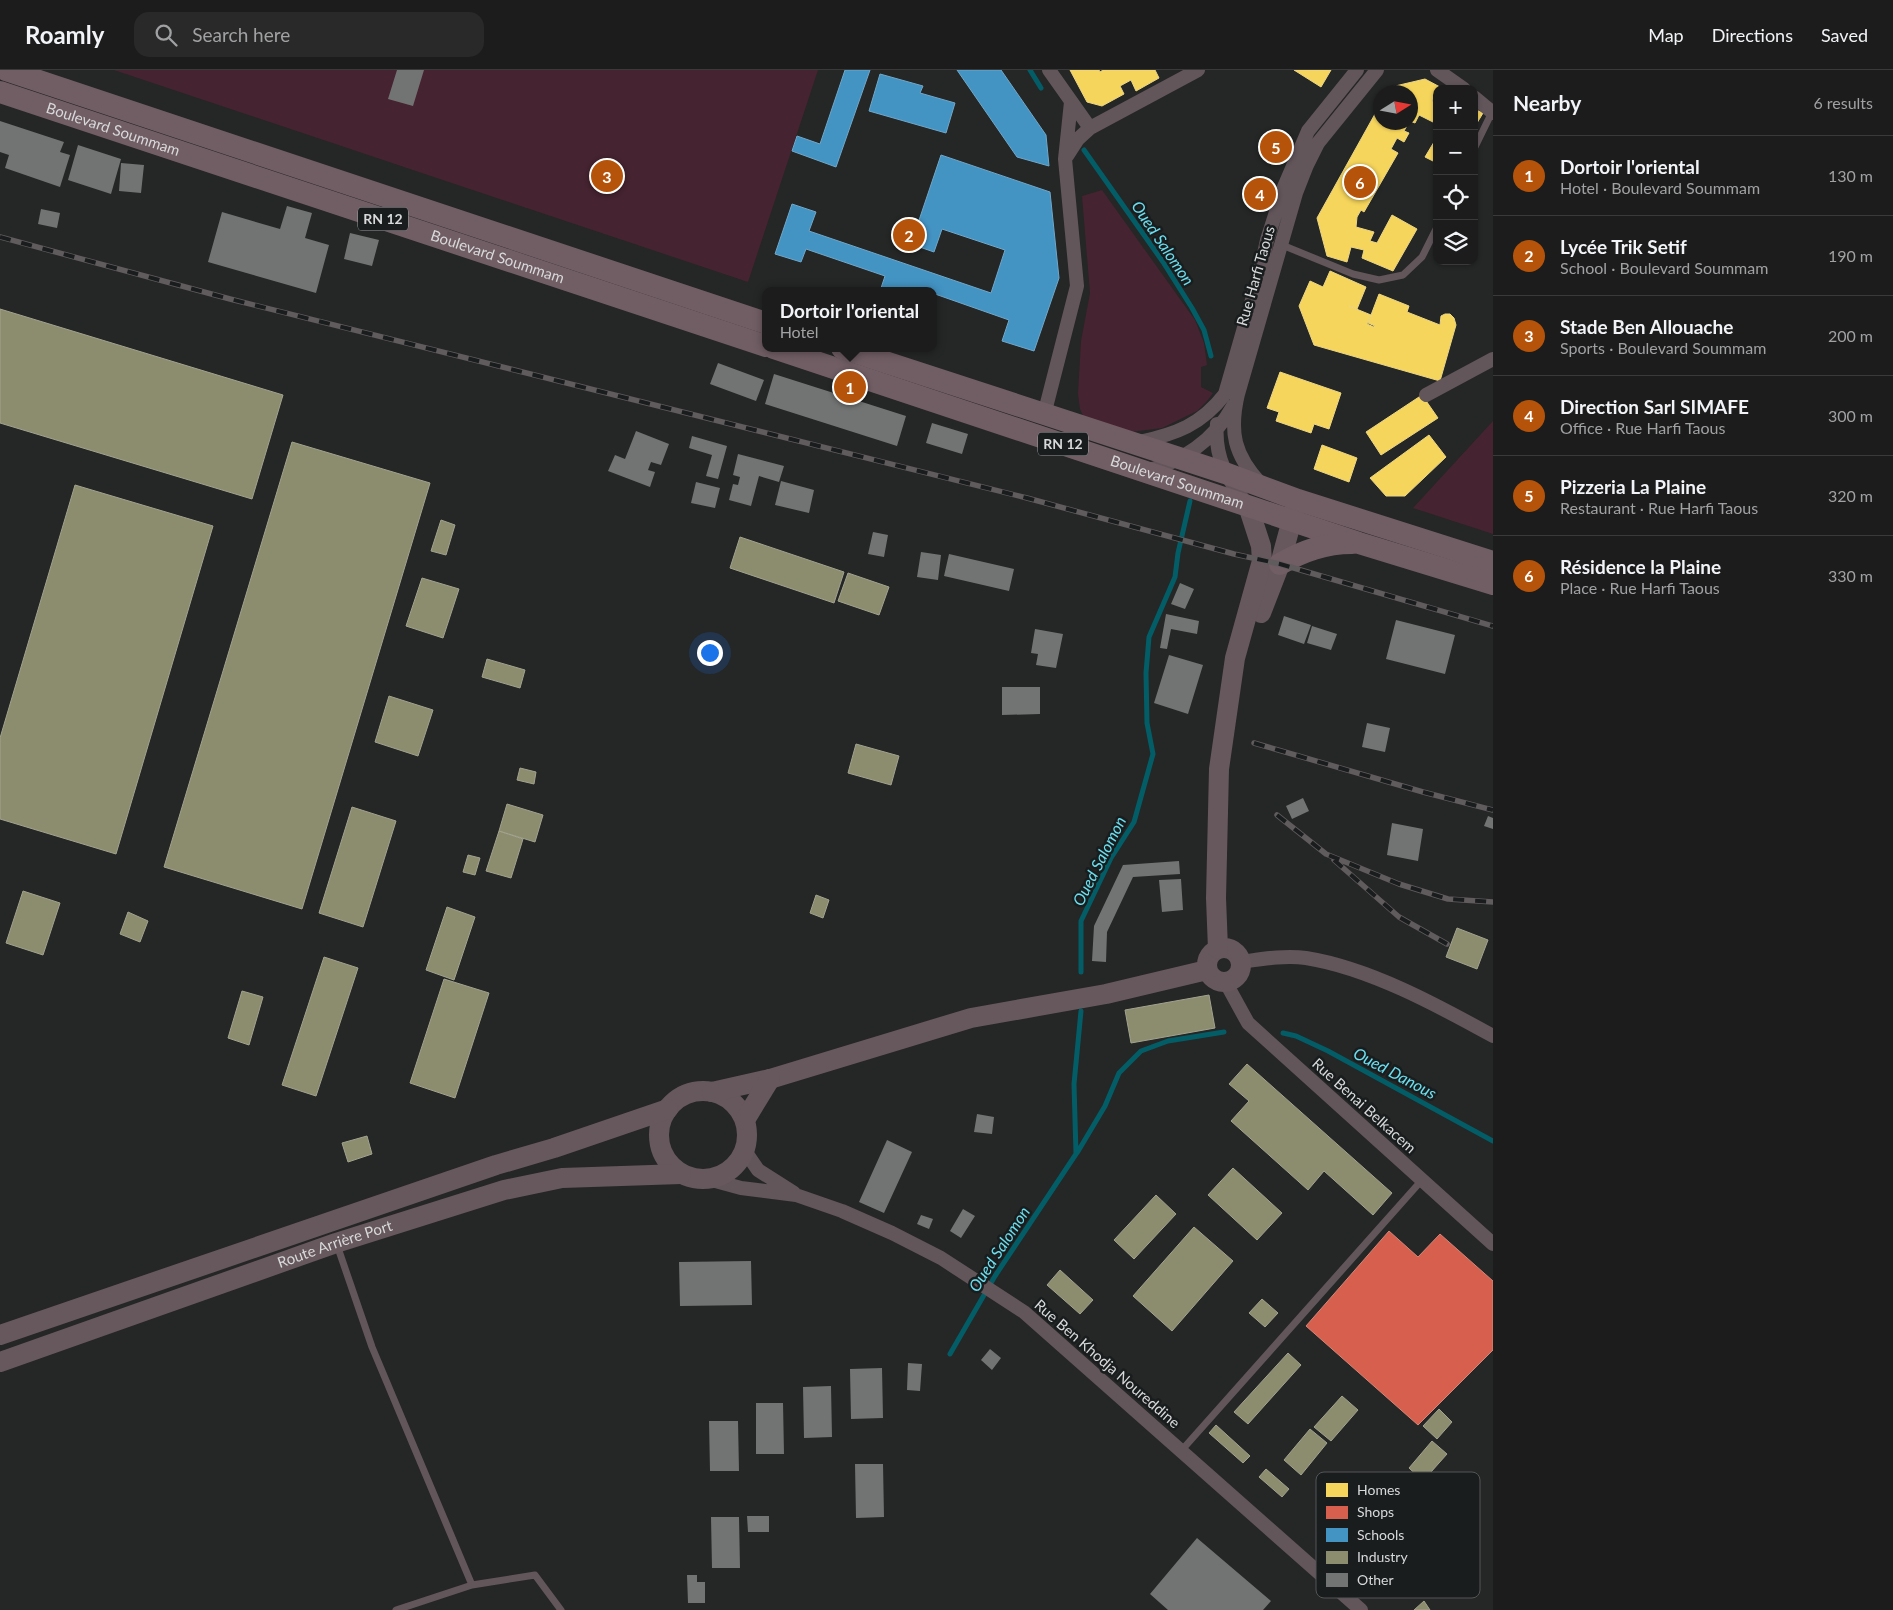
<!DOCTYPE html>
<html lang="en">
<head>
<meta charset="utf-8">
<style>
  :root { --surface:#1c1c1c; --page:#292929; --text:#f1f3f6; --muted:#a0a1a3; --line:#3a3a3b; --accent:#b45309 }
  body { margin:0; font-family:Lato,sans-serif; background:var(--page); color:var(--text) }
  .controls { position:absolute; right:15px; top:15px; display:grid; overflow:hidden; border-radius:10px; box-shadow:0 1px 4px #0004 }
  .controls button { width:45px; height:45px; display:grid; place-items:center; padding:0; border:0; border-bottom:1px solid var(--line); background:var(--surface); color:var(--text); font:25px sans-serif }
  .compass { position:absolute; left:1373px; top:15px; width:45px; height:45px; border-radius:50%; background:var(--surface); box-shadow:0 1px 4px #0004; rotate:79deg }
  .you { position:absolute; left:709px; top:582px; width:18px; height:18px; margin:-12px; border:4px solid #fff; border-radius:50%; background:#1a73e8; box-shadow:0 0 0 8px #1a73e833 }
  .badge { display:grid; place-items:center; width:32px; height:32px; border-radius:50%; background:var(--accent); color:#fff; font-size:16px; font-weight:700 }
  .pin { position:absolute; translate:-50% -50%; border:2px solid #fff; box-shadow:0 1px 5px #0006 }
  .popup { position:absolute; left:762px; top:217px; width:175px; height:65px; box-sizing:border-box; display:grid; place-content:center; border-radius:10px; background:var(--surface); filter:drop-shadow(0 1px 4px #0005); font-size:16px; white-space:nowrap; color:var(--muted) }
  .popup b { font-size:19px; color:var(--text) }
  .popup::after { content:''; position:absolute; left:50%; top:100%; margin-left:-10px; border:10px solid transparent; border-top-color:var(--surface) }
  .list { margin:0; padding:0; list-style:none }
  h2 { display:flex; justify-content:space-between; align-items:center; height:65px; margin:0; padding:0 20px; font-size:21px }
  h2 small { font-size:16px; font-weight:400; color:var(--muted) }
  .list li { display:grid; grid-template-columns:32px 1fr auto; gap:15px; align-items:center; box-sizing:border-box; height:80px; padding:0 20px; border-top:1px solid var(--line) }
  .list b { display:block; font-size:19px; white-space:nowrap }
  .list p { margin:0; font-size:16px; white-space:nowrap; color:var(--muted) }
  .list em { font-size:16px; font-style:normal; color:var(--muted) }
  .icon { flex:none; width:28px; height:28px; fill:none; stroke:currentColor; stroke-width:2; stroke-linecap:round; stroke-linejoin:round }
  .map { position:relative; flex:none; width:1493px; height:1540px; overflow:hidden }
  header { display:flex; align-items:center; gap:30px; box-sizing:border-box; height:70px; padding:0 25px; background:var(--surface); border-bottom:1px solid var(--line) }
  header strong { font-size:24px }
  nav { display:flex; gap:28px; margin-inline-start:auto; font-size:18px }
  .search { width:350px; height:45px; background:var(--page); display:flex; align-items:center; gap:12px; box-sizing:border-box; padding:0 18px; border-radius:15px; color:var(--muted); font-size:19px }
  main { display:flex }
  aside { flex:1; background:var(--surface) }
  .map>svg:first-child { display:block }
</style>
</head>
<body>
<header>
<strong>Roamly</strong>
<div class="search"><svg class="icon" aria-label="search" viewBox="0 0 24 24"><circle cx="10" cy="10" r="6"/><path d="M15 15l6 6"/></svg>Search here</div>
<nav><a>Map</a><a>Directions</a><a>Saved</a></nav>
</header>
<main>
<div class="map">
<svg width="1493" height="1540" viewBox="0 0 1493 1540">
  <rect width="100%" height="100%" fill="#252626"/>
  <!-- green -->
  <path fill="#452330" d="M114 0H818L748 212Z
    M1102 120 1195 250 1204 273 1207 295 1201 297V317L1213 323 1207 331 1197 341 1162 358 1130 362 1084 348 1080 339 1078 324 1081 271 1090 223 1082 126Z
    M1493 351V464L1413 438Z"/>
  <!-- homes -->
  <path fill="#f6d55c" stroke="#edd682" d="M1070 0H1099L1100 2 1103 0H1155L1159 8 1136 21 1131 10 1120 16 1124 24 1102 36 1087 32Z
    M1294 0H1331L1321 17Z
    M1425 9 1440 17 1437 19V23L1432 31 1437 34V54L1419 45 1415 53 1410 51V22H1388L1391 17Z
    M1380 35V52H1409L1404 61 1409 63 1404 72 1397 68 1391 79 1398 83 1364 142 1361 140 1357 147 1356 157 1374 162 1370 171 1377 173 1392 145 1417 159 1393 201 1362 188 1364 180 1351 177 1347 192 1327 186 1317 148Z
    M1474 39 1483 43 1474 58Z
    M1437 67V93L1425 87Z
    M1330 201 1366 217 1357 239 1349 236 1371 245 1367 254 1374 257 1375 256 1368 253 1379 224 1409 236 1407 242 1440 255 1441 246 1445 244H1450L1454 248 1456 255 1440 311 1314 275 1299 236 1310 211 1323 217Z
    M1280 302 1341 323 1329 359 1314 354 1311 363 1276 351 1279 342 1267 338Z
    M1422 325 1438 348 1381 385 1366 362Z
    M1429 365 1446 387 1405 426H1386L1370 408Z
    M1322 375 1357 388 1349 412 1314 399Z"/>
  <!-- shops -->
  <path fill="#d6604d" stroke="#d68477" d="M1389 1161 1418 1187 1440 1164 1493 1211V1280L1418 1355 1306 1256Z"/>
  <!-- schools -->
  <path fill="#4393c3" stroke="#6fa8ca" d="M845 0H870L836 97 792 81 797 66 820 74Z
    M957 0H1001L1046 65 1049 96 1017 87Z
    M880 4 923 16 920 23 955 33 946 63 869 41Z
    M941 85 1050 122 1059 208 1034 281 1002 271 1009 250 935 224 934 229V221H880L885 206 806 179 801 192 775 184 792 134 816 142 809 161 991 223 1005 180 942 159 934 182 911 174Z"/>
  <!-- industry -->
  <path fill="#8c8c6e" stroke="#a2a38e" d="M0 239 283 325 252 429 0 353Z
    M292 372 430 413 302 839 164 797Z
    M75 415 213 456 116 784 0 749V668Z
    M441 450 455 455 446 485 431 481Z
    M740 467 844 502 834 533 730 498Z
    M848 503 889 517 879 545 838 531Z
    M422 508 459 519 443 568 406 556Z
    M487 589 525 600 520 618 482 607Z
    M389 626 433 640 418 686 375 672Z
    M856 674 899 686 891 715 848 703Z
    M520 698 536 702 534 714 517 710Z
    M507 734 543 745 535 772 499 761Z
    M352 737 396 751 363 857 319 843Z
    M499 761 523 769 511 808 486 801Z
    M468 785 480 788 475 805 463 802Z
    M23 821 60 833 43 885 6 873Z
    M816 825 829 830 823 848 810 843Z
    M447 837 475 847 454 910 426 900Z
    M128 842 148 851 140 872 120 864Z
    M1457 858 1488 870 1477 899 1446 887Z
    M324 887 358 898 316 1026 282 1015Z
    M444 909 489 923 455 1028 410 1013Z
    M242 921 263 927 249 975 228 968Z
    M1209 925 1215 958 1131 973 1125 940Z
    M1247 994 1392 1123 1373 1145 1324 1101 1308 1120 1231 1051 1249 1031 1229 1014Z
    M367 1066 372 1084 348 1092 342 1073Z
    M1233 1098 1282 1143 1257 1170 1208 1125Z
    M1156 1125 1176 1144 1134 1189 1114 1170Z
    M1194 1157 1233 1191 1172 1261 1133 1226Z
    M1060 1200 1093 1230 1080 1244 1047 1215Z
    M1262 1229 1278 1243 1265 1257 1249 1243Z
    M1288 1283 1301 1295 1248 1354 1234 1342Z
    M1342 1326 1358 1340 1331 1371 1314 1357Z
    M1439 1339 1452 1352 1437 1369 1423 1356Z
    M1216 1355 1250 1386 1243 1393 1209 1363Z
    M1310 1359 1327 1373 1301 1405 1284 1390Z
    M1432 1371 1447 1384 1423 1411 1409 1398Z
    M1266 1399 1289 1419 1282 1427 1259 1407Z
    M1402 1411 1410 1419 1394 1433 1387 1425Z
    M1381 1428 1391 1436 1377 1452 1368 1444Z
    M1410 1444 1422 1453 1415 1463 1403 1453Z
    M1441 1483 1457 1497 1435 1522 1419 1508Z
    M1424 1531 1430 1540H1414Z"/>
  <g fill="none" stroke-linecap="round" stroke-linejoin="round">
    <!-- stream -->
    <path stroke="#035d67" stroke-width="5" d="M1030 0 1041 18
      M1084 80 1163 192 1192 238 1204 260 1211 286
      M1081 902V851L1111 788 1134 752 1153 684 1147 653 1146 603 1149 567 1175 507 1178 483 1190 431
      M1283 963 1296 966 1328 981 1493 1071
      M1077 1083 1105 1036 1119 1003 1141 981 1168 971 1224 962
      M950 1284 995 1206 1076 1084 1074 1014 1081 941"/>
  </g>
  <!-- building -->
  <path fill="#727474" d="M397 0H424L413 36 388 29Z
    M0 51 64 72 60 82 70 85 60 117 5 98 9 85 0 82Z
    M78 75 121 89 111 124 68 110Z
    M121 93 144 95 141 123 119 121Z
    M287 136 312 143 305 168 329 175 316 223 208 192 222 142 280 159Z
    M41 139 60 143 57 158 38 154Z
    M350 163 379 170 372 196 344 189Z
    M718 293 764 310 756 331 710 314Z
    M774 304 906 346 897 376 765 334Z
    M932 353 968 364 962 384 926 373Z
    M636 361 669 374 661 395 651 392 648 400 655 402 650 417 608 401 615 385 625 389Z
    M692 366 727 376 718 409 706 406 712 385 689 378Z
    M738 384 784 396 779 412 759 406 751 436 729 430 733 414 738 415 740 407 733 405Z
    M781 411 814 420 809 443 775 435Z
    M696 412 720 418 715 438 691 433Z
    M873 462 888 465 884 487 868 484Z
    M921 482 941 485 938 510 917 507Z
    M949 484 1014 499 1009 521 944 506Z
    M1180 513 1194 519 1185 539 1171 534Z
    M1166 544 1199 551 1197 564 1171 559 1167 579 1160 578Z
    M1284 546 1311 555 1304 574 1278 565Z
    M1396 550 1455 565 1445 604 1386 589Z
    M1312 556 1337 564 1331 580 1307 573Z
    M1035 559 1063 564 1056 598 1036 595 1038 584 1031 583Z
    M1169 585 1203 595 1188 644 1154 633Z
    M1002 617H1040V644L1002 645Z
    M1367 653 1390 658 1385 682 1362 677Z
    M1303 728 1309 741 1292 749 1286 736Z
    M1488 746 1493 748V759L1484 756Z
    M1392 753 1423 759 1418 791 1387 785Z
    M1179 791 1180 804 1133 807 1107 862 1106 892 1092 891 1094 856 1123 795Z
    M1181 809 1183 840 1162 842 1159 810Z
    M977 1044 994 1047 992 1064 974 1062Z
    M887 1070 912 1082 884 1143 859 1132Z
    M963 1139 975 1146 961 1168 950 1161Z
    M921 1145 933 1149 929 1159 917 1154Z
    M751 1191 752 1235 680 1236 679 1192Z
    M990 1279 1001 1288 992 1300 981 1290Z
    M908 1293 922 1294 920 1321 907 1320Z
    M882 1298 883 1348 851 1349 850 1299Z
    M831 1316 832 1367 804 1368 803 1317Z
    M756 1333H783L784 1384H756Z
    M709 1351H738L739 1401H710Z
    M855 1394H883L884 1447 856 1448Z
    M747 1446H769V1462H748Z
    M711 1447H739L740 1498H712Z
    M1197 1468 1271 1531 1263 1540H1168L1150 1524Z
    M687 1505H697V1512H705V1533H688Z"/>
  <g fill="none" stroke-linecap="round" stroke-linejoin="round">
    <!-- lane -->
    <path stroke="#62565b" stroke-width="7" d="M1474 79 1492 42
      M1282 175 1353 204 1379 210 1403 205 1422 187 1437 157
      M337 1175 372 1277 472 1515
      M1181 1381 1422 1110
      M396 1540 472 1515 535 1505 561 1540"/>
    <!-- street -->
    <path stroke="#62565b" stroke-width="14" d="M1049 0 1090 58 1198 0
      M1437 0 1464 19
      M1474 27 1493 43
      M1067 86 1078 69 1090 58
      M1426 325 1493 289
      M1044 345 1077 216 1065 89 1071 32
      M1217 354C1214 386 1227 410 1247 434
      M1139 372C1176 364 1201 355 1225 324L1260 202 1267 170 1284 117 1308 61 1357 0
      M1144 401C1182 393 1215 369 1233 336
      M1261 414C1234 385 1229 362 1238 324L1296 123 1307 95 1318 73 1377 0
      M1241 892C1262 889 1285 885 1306 888 1369 898 1437 935 1493 966
      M1226 913 1248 953 1493 1174
      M745 1081 758 1100 794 1123
      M708 1109 741 1118 796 1125 842 1141 892 1163 941 1188 1024 1242 1361 1540"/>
    <!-- secondary -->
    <g stroke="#67585d" stroke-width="20">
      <path d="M1261 543 1280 494 1296 435"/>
      <circle cx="1224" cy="895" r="17"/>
      <path d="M1218 879 1216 828 1219 699 1235 588 1262 491 1261 476 1248 436"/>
      <circle cx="703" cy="1065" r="44"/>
      <path d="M712 1022 770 1009 971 948 1106 924 1207 900"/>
      <path d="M745 1050 770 1009"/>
      <path d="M0 1265 496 1095 554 1078 668 1039"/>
      <path id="s1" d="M0 1292 336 1173 504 1120 562 1108 681 1104"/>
    </g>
    <!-- primary -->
    <g stroke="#715e65" stroke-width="22">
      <path d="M6 0 766 253"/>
      <path id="s2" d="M0 22 766 276"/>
      <path id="s3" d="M774 278 1359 473 1493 514"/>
      <path d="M842 278 1225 403 1298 430 1493 492"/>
      <path d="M1280 494C1303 481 1325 473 1352 473"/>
    </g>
    <!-- rail casing -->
    <g stroke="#605b5d" stroke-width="5.5">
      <path id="rail" d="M0 167 230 229 1027 428 1234 484 1280 494 1493 556
        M1254 673 1423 722 1493 740
        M1277 745 1326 784 1399 814 1448 829 1493 832
        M1334 790 1399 847 1447 874"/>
    </g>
    <!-- rail -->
    <use href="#rail" stroke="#1a1d1e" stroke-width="4" stroke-dasharray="11" stroke-linecap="butt"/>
  </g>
  <g text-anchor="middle" stroke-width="5" stroke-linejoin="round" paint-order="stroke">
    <!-- shield labels -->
    <g fill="#1a1d1e" stroke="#9ea1a2" stroke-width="1">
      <rect x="358" y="137.5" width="50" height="23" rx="4"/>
      <rect x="1038" y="362.5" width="50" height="23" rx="4"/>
    </g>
    <g font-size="14" font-weight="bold" fill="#d7d9da">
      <text x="383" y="154">RN 12</text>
      <text x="1063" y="379">RN 12</text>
    </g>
    <!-- street labels -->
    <g font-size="15" fill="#d7d9da" stroke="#1a1d1e">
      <text dy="5" stroke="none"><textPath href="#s2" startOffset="119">Boulevard Soummam</textPath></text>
      <text dy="5" stroke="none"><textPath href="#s2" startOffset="524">Boulevard Soummam</textPath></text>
      <text transform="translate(1256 206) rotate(-74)" y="5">Rue Harfi Taous</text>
      <text dy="5" stroke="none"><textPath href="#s3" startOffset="425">Boulevard Soummam</textPath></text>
      <text transform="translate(1364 1036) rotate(42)" y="5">Rue Benai Belkacem</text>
      <text dy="5" stroke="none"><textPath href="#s1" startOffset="355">Route Arrière Port</textPath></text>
      <text transform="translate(1107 1294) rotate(41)" y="5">Rue Ben Khodja Noureddine</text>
    </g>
    <!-- water labels -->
    <g font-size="16" font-style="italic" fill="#6ae0f1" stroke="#1a1d1e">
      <text transform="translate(1163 173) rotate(56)" y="6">Oued Salomon</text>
      <text transform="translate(1099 791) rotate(-63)" y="6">Oued Salomon</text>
      <text transform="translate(1395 1003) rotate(28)" y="6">Oued Danous</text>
      <text transform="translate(999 1179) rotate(-57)" y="6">Oued Salomon</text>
    </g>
  </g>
  <!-- legend -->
  <rect x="1316" y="1402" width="164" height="126" rx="8" fill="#1a1d1e" stroke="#535556" stroke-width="1"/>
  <rect x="1326" y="1413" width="22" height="14" fill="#f6d55c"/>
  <rect x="1326" y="1436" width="22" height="13" fill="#d6604d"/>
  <rect x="1326" y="1458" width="22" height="14" fill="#4393c3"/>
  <rect x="1326" y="1481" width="22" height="13" fill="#8c8c6e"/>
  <rect x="1326" y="1503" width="22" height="14" fill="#727474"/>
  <g font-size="14" fill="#d7d9da">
    <text x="1357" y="1425">Homes</text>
    <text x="1357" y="1447">Shops</text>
    <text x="1357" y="1470">Schools</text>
    <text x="1357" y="1492">Industry</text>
    <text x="1357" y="1515">Other</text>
  </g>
</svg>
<div class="controls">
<button>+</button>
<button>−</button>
<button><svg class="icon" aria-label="locate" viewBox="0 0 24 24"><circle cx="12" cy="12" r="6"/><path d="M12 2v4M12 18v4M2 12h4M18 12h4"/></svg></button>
<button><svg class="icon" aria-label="layers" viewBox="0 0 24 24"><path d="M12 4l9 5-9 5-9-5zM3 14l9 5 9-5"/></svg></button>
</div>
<svg class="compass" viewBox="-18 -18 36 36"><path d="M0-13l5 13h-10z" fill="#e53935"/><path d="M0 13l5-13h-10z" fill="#a0a1a3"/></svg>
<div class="you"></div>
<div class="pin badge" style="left:850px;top:317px">1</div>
<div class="popup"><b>Dortoir l'oriental</b>Hotel</div>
<div class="pin badge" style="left:909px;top:165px">2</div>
<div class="pin badge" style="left:607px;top:106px">3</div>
<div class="pin badge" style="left:1260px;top:124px">4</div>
<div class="pin badge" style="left:1276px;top:77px">5</div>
<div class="pin badge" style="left:1360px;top:112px">6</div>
</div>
<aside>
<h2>Nearby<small>6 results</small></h2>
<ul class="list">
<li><span class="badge">1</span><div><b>Dortoir l'oriental</b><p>Hotel · Boulevard Soummam</p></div><em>130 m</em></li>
<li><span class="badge">2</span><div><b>Lycée Trik Setif</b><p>School · Boulevard Soummam</p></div><em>190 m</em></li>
<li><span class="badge">3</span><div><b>Stade Ben Allouache</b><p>Sports · Boulevard Soummam</p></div><em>200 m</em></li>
<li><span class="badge">4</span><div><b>Direction Sarl SIMAFE</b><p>Office · Rue Harfi Taous</p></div><em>300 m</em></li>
<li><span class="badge">5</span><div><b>Pizzeria La Plaine</b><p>Restaurant · Rue Harfi Taous</p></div><em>320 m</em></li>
<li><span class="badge">6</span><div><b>Résidence la Plaine</b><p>Place · Rue Harfi Taous</p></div><em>330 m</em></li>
</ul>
</aside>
</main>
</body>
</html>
